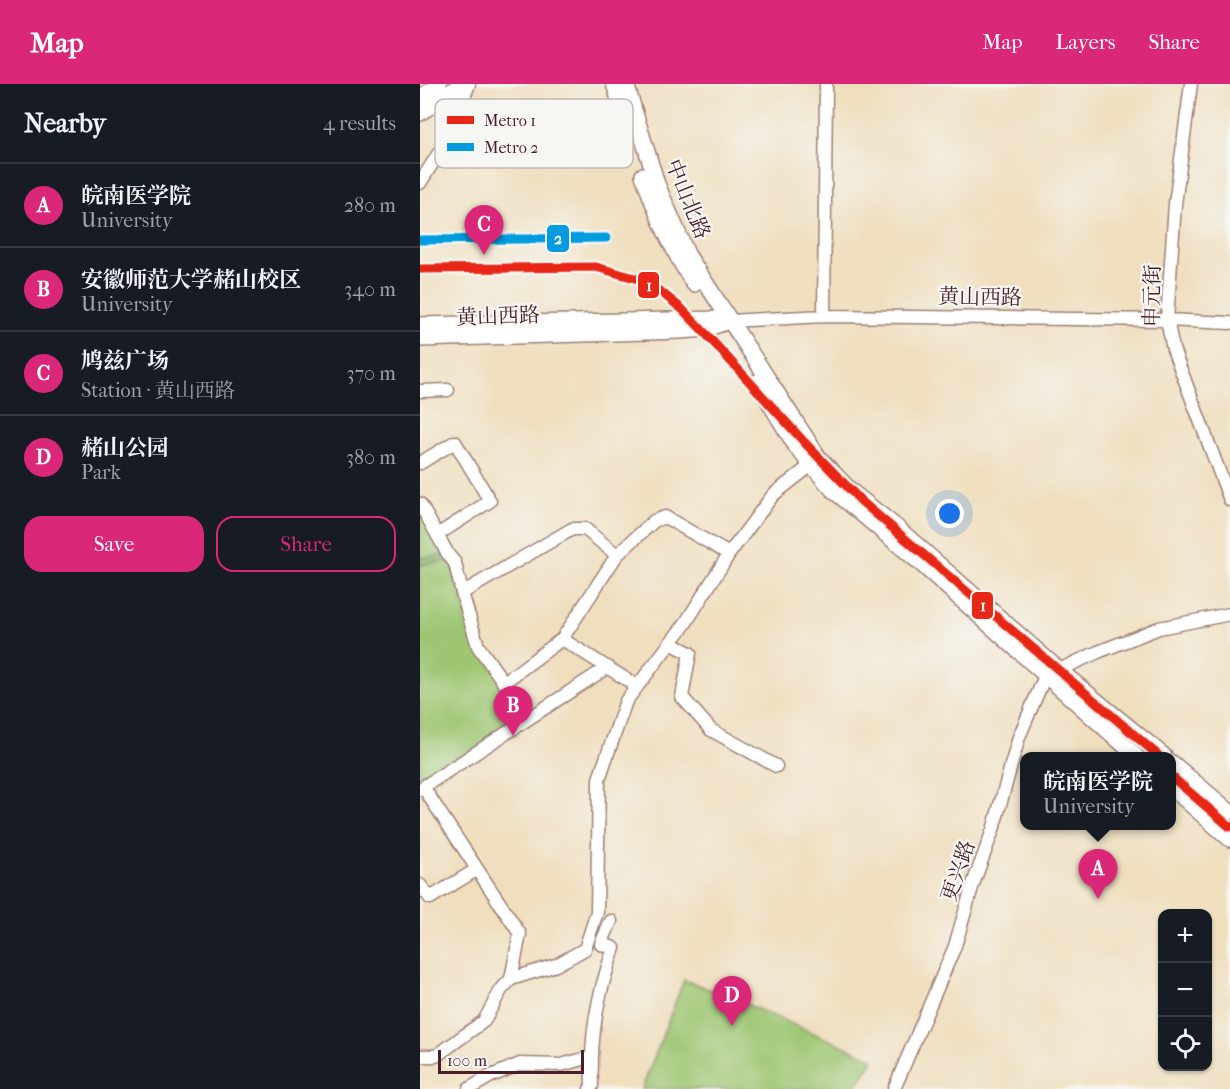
<!DOCTYPE html>
<html lang="en">
<head>
<meta charset="utf-8">
<style>
  :root { --surface:#171b24; --page:#242831; --text:#f1f3f6; --muted:#9ea1a6; --line:#363941; --accent:#db2777 }
  body { margin:0; font-family:"IM FELL French Canon","Noto Serif SC",serif; background:var(--page); color:var(--text) }
  .controls { position:absolute; right:18px; bottom:18px; display:grid; overflow:hidden; border-radius:12px; box-shadow:0 2px 4px #0004 }
  .controls button { width:54px; height:54px; display:grid; place-items:center; padding:0; border:0; border-bottom:2px solid var(--line); background:var(--surface); color:var(--text); font:30px sans-serif }
  .scale { position:absolute; left:18px; bottom:15px; width:146px; box-sizing:border-box; padding-left:6px; border:3px solid #4a1f2b; border-top:0; font-size:16px; line-height:21px; white-space:nowrap; color:#4a1f2b; -webkit-text-stroke:4px #f6f6f2; paint-order:stroke }
  .you { position:absolute; left:530px; top:430px; width:21px; height:21px; margin:-15px; border:4px solid #fff; border-radius:50%; background:#1a73e8; box-shadow:0 0 0 9px #1a73e833 }
  .badge { display:grid; place-items:center; width:39px; height:39px; border-radius:50%; background:var(--accent); color:#fff; font-size:20px; font-weight:700 }
  .pin { position:absolute; translate:-50% -50px; filter:drop-shadow(0 2px 3px #0008) }
  .pin::after { content:''; position:absolute; top:32px; width:21px; height:18px; background:inherit; clip-path:polygon(0 0,100% 0,50% 100%) }
  .popup { position:absolute; left:600px; top:668px; width:156px; height:78px; box-sizing:border-box; display:grid; place-content:center; border-radius:12px; background:var(--surface); filter:drop-shadow(0 2px 4px #0005); font-size:20px; white-space:nowrap; color:var(--muted) }
  .popup b { font-size:22px; color:var(--text) }
  .popup::after { content:''; position:absolute; left:50%; top:100%; margin-left:-12px; border:12px solid transparent; border-top-color:var(--surface) }
  .list { margin:0; padding:0; list-style:none }
  h2 { display:flex; justify-content:space-between; align-items:center; height:78px; margin:0; padding:0 24px; font-size:26px }
  h2 small { font-size:20px; font-weight:400; color:var(--muted) }
  .list li { display:grid; grid-template-columns:39px 1fr auto; gap:18px; align-items:center; box-sizing:border-box; height:84px; padding:0 24px; border-top:2px solid var(--line) }
  .list b { display:block; font-size:22px; white-space:nowrap }
  .list p { margin:0; font-size:20px; white-space:nowrap; color:var(--muted) }
  .list em { font-size:20px; font-style:normal; color:var(--muted) }
  .actions { display:flex; gap:12px; padding:18px 24px }
  .actions a { flex:1; padding:14px 0; border:2px solid var(--accent); border-radius:18px; text-align:center; font-size:21px; color:var(--accent) }
  .actions .main { background:var(--accent); color:#fff }
  .icon { flex:none; width:33px; height:33px; fill:none; stroke:currentColor; stroke-width:2; stroke-linecap:round; stroke-linejoin:round }
  .map { position:relative; flex:none; width:810px; height:1005px; overflow:hidden }
  header { display:flex; align-items:center; gap:36px; box-sizing:border-box; height:84px; padding:0 30px; background:var(--accent); color:#fff }
  header strong { font-size:28px }
  nav { display:flex; gap:33px; margin-inline-start:auto; font-size:21px }
  main { display:flex }
  aside { flex:1; background:var(--surface) }
  .map>svg:first-child { display:block }
</style>
</head>
<body>
<header>
<strong>Map</strong>
<nav><a>Map</a><a>Layers</a><a>Share</a></nav>
</header>
<main>
<aside>
<h2>Nearby<small>4 results</small></h2>
<ul class="list">
<li><span class="badge">A</span><div><b>皖南医学院</b><p>University</p></div><em>280 m</em></li>
<li><span class="badge">B</span><div><b>安徽师范大学赭山校区</b><p>University</p></div><em>340 m</em></li>
<li><span class="badge">C</span><div><b>鸠兹广场</b><p>Station · 黄山西路</p></div><em>370 m</em></li>
<li><span class="badge">D</span><div><b>赭山公园</b><p>Park</p></div><em>380 m</em></li>
</ul>
<div class="actions"><a class="main">Save</a><a>Share</a></div>
</aside>
<div class="map">
<svg width="810" height="1005" viewBox="0 0 810 1005">
  <rect width="100%" height="100%" fill="#f6f6f2"/>
  <filter id="ink" filterUnits="userSpaceOnUse"><feTurbulence type="fractalNoise" baseFrequency=".0167" numOctaves="2"/><feDisplacementMap in="SourceGraphic" scale="12" xChannelSelector="R" yChannelSelector="G"/><feConvolveMatrix kernelMatrix="1 2 1 2 8 2 1 2 1" color-interpolation-filters="sRGB"/></filter>
  <filter id="wash" filterUnits="userSpaceOnUse"><feTurbulence type="fractalNoise" baseFrequency=".008" numOctaves="4" result="noise"/><feDisplacementMap in="SourceGraphic" scale="24" xChannelSelector="R" yChannelSelector="G"/><feGaussianBlur stdDeviation="1.35" result="paint"/><feColorMatrix in="noise" values="0 0 0 0 0 0 0 0 0 0 0 0 0 0 0 0 0 1.4 0 .05"/><feComposite in="paint" operator="in"/></filter>
  <g filter="url(#wash)">
    <rect width="100%" height="100%" fill="#efdfbf"/>
    <!-- green -->
    <path fill="#9ec672" stroke="#74724e" stroke-width="1.5" d="M0 422 29 472 58 562 109 634 0 705Z
      M264 896 300 909 454 975 434 1005H222Z"/>
    <!-- forest -->
    <path fill="#7eab64" stroke="#646548" stroke-width="1.5" d="M25 471V477L0 481V474Z"/>
  </g>
  <g filter="url(#ink)">
    <g fill="none" stroke-linecap="round" stroke-linejoin="round">
      <!-- minor casing -->
      <g stroke="#9c7f75" stroke-width="15">
        <path id="minor" d="M771 0 755 120 747 236 753 265 810 416
          M0 99 29 53 49 0
          M404 232 406 0
          M309 237 404 232 747 236 810 239
          M0 307 28 306
          M0 379 35 358 70 417 17 451
          M0 420 29 472 35 479 42 509 58 562 109 634
          M42 509 152 445H165L197 471 234 437 245 433 309 470
          M142 555 217 602
          M250 559 270 569 262 613 291 646 356 682
          M639 586 678 568 739 544 810 530
          M83 599 142 555 197 471
          M0 705 188 583
          M0 801 10 814 56 786
          M91 895 136 881 165 865 177 828 179 695 206 617 265 540 309 470 353 411 390 382
          M0 972H16L64 937 81 906 91 895 100 850 3 703
          M49 1005 69 993 100 980 141 981 171 973
          M170 1005 172 1002C170 952 177 912 194 864L181 860 191 837
          M474 1005 535 862 553 800 573 746 599 653 625 592 630 585"/>
      </g>
      <!-- major casing -->
      <g stroke="#9c7f75" stroke-width="18">
        <path id="major" d="M194 0 204 31
          M206 0 237 100 267 170 399 374 432 408 475 442 639 586 744 672
          M0 14 19 0
          M0 29 42 0
          M223 91C236 130 251 165 274 200
          M0 241 301 235
          M0 255 260 247 286 245 309 237
          M337 298 377 364 413 406 498 477 716 672
          M752 679 810 728
          M752 704 810 755"/>
      </g>
      <!-- minor -->
      <use href="#minor" stroke="#fff" stroke-width="12"/>
      <!-- major -->
      <use href="#major" stroke="#fff" stroke-width="15"/>
      <!-- metro-1 casing -->
      <g stroke="#f6f6f2" stroke-width="14">
        <path id="metro-1" d="M0 185 176 183 218 195 241 208 262 225 286 250 385 359 441 417 739 672
          M752 693 810 743"/>
      </g>
      <!-- metro-2 casing -->
      <g stroke="#f6f6f2" stroke-width="14">
        <path id="metro-2" d="M0 156 186 154"/>
      </g>
      <!-- metro-1 -->
      <use href="#metro-1" stroke="#e72718" stroke-width="9"/>
      <!-- metro-2 -->
      <use href="#metro-2" stroke="#049cdf" stroke-width="9"/>
    </g>
  </g>
  <g text-anchor="middle" stroke-width="4.5" stroke-linejoin="round" paint-order="stroke">
    <!-- street labels -->
    <g font-size="21" fill="#4a1f2b" stroke="#f6f6f2">
      <text transform="translate(268 115) rotate(68)" y="7">中山北路</text>
      <text transform="translate(732 212) rotate(-89)" y="7">申元街</text>
      <text transform="translate(560 213) rotate(1)" y="7">黄山西路</text>
      <text transform="translate(78 232) rotate(-2)" y="7">黄山西路</text>
      <text transform="translate(538 787) rotate(-71)" y="7">更兴路</text>
    </g>
  </g>
  <!-- legend -->
  <rect x="15" y="15" width="198" height="69" rx="9" fill="#f6f6f2" stroke="#c2b6b6" stroke-width="1.5"/>
  <rect x="27" y="32" width="27" height="8" fill="#e72718"/>
  <rect x="27" y="59" width="27" height="8" fill="#049cdf"/>
  <g font-size="16" fill="#4a1f2b">
    <text x="64" y="42">Metro 1</text>
    <text x="64" y="69">Metro 2</text>
  </g>
  <g stroke="#f6f6f2" stroke-width="2">
    <rect x="126" y="140" width="24" height="29" rx="6" fill="#049cdf"/>
    <rect x="217" y="187" width="23" height="28" rx="6" fill="#e72718"/>
    <rect x="551" y="507" width="23" height="29" rx="6" fill="#e72718"/>
  </g>
  <g font-size="16" text-anchor="middle" font-weight="bold" fill="#fff">
    <text x="138" y="160">2</text>
    <text x="229" y="207">1</text>
    <text x="563" y="527">1</text>
  </g>
</svg>
<div class="controls">
<button>+</button>
<button>−</button>
<button><svg class="icon" aria-label="locate" viewBox="0 0 24 24"><circle cx="12" cy="12" r="6"/><path d="M12 2v4M12 18v4M2 12h4M18 12h4"/></svg></button>
</div>
<div class="scale">100 m</div>
<div class="you"></div>
<div class="pin badge" style="left:678px;top:815px">A</div>
<div class="popup"><b>皖南医学院</b>University</div>
<div class="pin badge" style="left:93px;top:652px">B</div>
<div class="pin badge" style="left:64px;top:171px">C</div>
<div class="pin badge" style="left:312px;top:942px">D</div>
</div>
</main>
</body>
</html>
